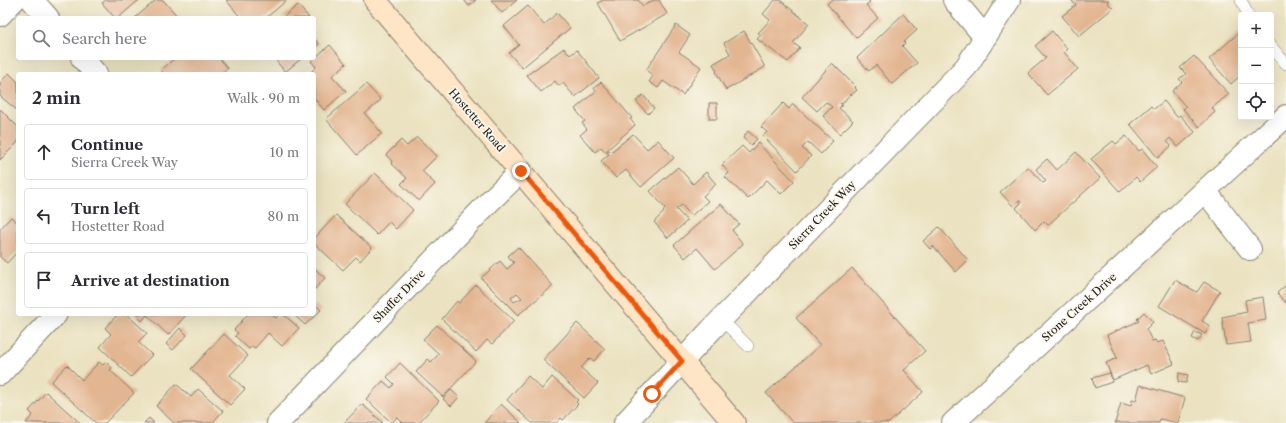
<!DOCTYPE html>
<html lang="en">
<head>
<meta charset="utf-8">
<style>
  :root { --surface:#fff; --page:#f2f2f3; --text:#2b2b33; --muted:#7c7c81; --line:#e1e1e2 }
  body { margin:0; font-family:"Libre Caslon Text",serif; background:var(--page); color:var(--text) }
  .controls { position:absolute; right:12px; top:12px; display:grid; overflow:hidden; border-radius:4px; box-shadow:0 4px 16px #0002 }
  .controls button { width:36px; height:36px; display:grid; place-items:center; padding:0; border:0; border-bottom:1px solid var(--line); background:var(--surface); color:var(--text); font:20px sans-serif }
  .stop { position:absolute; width:12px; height:12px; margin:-9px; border:3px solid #ea580c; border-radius:50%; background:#fff }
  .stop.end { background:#ea580c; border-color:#fff; box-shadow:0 1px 4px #0008 }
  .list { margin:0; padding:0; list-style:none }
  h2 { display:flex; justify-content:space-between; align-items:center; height:52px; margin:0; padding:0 16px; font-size:17px }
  h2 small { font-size:13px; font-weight:400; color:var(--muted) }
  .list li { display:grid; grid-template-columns:26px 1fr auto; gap:12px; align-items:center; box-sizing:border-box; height:56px; margin:0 8px 8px; padding:0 8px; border:1px solid var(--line); border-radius:4px }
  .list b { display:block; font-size:15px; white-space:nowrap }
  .list p { margin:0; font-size:13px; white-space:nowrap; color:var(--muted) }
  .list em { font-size:13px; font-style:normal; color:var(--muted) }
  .icon { flex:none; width:22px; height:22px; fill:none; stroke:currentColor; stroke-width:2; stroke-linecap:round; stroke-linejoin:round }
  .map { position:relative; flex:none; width:1286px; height:423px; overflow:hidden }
  .search { position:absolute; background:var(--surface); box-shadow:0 4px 16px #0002; left:16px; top:16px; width:300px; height:44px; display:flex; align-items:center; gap:10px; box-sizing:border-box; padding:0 14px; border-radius:4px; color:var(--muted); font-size:15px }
  .panel { position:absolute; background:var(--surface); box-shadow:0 4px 16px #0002; left:16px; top:72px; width:300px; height:244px; border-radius:4px }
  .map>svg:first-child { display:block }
</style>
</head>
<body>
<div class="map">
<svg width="1286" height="423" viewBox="0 0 1286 423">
  <rect width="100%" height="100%" fill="#fbf7ec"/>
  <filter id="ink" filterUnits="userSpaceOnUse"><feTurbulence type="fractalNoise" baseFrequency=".025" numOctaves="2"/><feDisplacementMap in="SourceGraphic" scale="8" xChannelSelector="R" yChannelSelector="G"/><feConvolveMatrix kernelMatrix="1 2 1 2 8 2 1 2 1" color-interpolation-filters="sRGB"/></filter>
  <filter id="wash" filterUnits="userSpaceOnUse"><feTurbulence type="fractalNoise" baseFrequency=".012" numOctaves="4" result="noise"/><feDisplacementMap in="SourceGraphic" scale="16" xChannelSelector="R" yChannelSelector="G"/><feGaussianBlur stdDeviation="0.9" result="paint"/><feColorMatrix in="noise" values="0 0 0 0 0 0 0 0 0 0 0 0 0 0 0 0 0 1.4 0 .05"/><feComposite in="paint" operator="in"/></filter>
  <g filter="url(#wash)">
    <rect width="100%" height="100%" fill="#eae2c0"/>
    <g id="blocks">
      <!-- building -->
      <path fill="#e3b692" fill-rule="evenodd" d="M106 0H139L118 18H115L102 3Z
        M156 0H163L179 18H135Z
        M226 0H287L266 18H241Z
        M464 0H476L469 6Z
        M491 0H517L502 13Z
        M603 0H638L643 6 654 0H659L667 14 620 41 598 3Z
        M775 0H780L809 24 793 43 800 48 788 62 757 39 761 35 758 33 770 20 763 14Z
        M831 0H868L870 2 866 5 878 18 856 38 827 4Z
        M1071 0H1109L1107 2 1113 8 1079 36 1062 16 1076 5Z
        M298 5 309 18H282Z
        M528 6 544 25 557 13 570 28 522 68 509 53 519 45 504 26Z
        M903 14 917 30 904 42 905 43 902 46 917 63 892 84 876 65 869 71 857 58Z
        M676 25 690 35 679 52 701 67 683 95 663 81 658 88 649 82 653 76 646 70Z
        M744 31 765 67 726 90 716 72 717 71 713 64 730 54 724 43Z
        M1052 31 1067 49 1064 52 1078 69 1047 95 1028 73 1046 58 1035 46Z
        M1241 31V75L1231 84 1209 59Z
        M314 38 319 44 314 48Z
        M330 45 346 64 332 76 346 91 324 110 314 98V74H309L316 67 311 61Z
        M564 48 570 55 577 50 599 78 575 97 563 83 559 86 555 81 541 92 527 75Z
        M1194 56 1229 94 1212 108 1215 112 1199 127 1183 109 1186 107 1172 91 1182 82 1179 79 1186 74 1180 68Z
        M175 58H219L228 68 220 74H164L161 70Z
        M274 58H302L285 72Z
        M832 63 856 87 855 88 857 90 851 95 850 94 842 104 840 103 842 105 839 108 853 121 840 134 823 116 832 107 826 102 817 111 802 97Z
        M9 73 18 82V111L0 96V83Z
        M601 82 632 118 630 119 635 125 605 152 601 147 595 152 580 135 587 129 582 123 585 121 575 109 596 91 594 88Z
        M366 84 381 100 365 114 382 133 357 155 326 119Z
        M643 95 654 108 648 114 636 101Z
        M1164 101 1177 117 1180 115 1195 132 1178 147 1170 138 1167 141 1171 146 1158 158 1130 124 1151 106 1154 109Z
        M709 103H717V119H709Z
        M783 103 789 109 793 104 833 141 821 154 808 142 802 148 811 156 797 171 763 136 767 132 761 127Z
        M0 109 18 127V142L0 160Z
        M748 131 757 139 751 145 743 138Z
        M633 134 647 149 658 140 674 158 641 187 626 170 616 178 601 161 609 154 606 152 609 150 611 152Z
        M1126 136 1139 151 1142 149 1157 167 1140 182 1136 177 1120 192 1091 159 1113 141 1116 144Z
        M417 137 437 156 422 171 435 184 419 201 401 184 407 178 391 163 392 161 386 155 401 140 407 146Z
        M758 143 794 181 781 194 767 180 748 199 725 177 729 173 722 165 742 146 749 153Z
        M1076 152 1100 178 1048 225 1044 221 1035 230 1016 208 1021 203 1019 200 1013 206 1000 192 1028 167 1043 183 1046 181 1036 169 1047 159 1057 170Z
        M678 167 693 184 706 172 716 184 703 196 708 201 691 216 682 205 676 209 687 221 668 238 654 222 664 212 663 211 665 208 650 191Z
        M375 173 413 210 396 229 389 222 377 235 345 204Z
        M721 204 739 224 732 230 743 244 715 269 697 248 685 258 674 245Z
        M336 215 372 248 360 261 356 257 343 270 314 243V239Z
        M11 217 18 223V251L7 263 0 257V229Z
        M939 227 968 260 956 272 933 246 930 249 923 241Z
        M518 247 553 286 518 315 481 278 500 261 507 269 514 263 508 256ZM517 293 522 298 514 302 511 298Z
        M314 268 325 278 314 290Z
        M852 268 925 351 904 370 923 392 889 423H793L766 393 820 345 796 318Z
        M1175 280 1197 292 1204 282 1220 291 1202 321 1210 326 1205 334 1159 306Z
        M476 285 514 321 492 344 487 340 476 352 442 319 457 301 459 303Z
        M1286 285V303L1277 293Z
        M1263 297 1266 320 1248 323 1251 342 1226 345 1222 317 1247 312 1245 300Z
        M314 303 321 310 305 325 293 314H314Z
        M1144 312 1153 322 1146 329 1152 341 1155 340 1157 343 1163 341 1174 364 1151 374 1147 365 1113 380 1106 363 1117 358 1107 335 1139 321 1137 319Z
        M118 314H126L147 333 138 342 152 355 131 377 100 347 111 334 105 328Z
        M135 314H187L168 335 147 315 142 321Z
        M248 314H271L276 318 280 314H283L299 328 282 346 268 333 255 348 252 346 249 349 235 336 238 333 234 330Z
        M577 323 605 349 594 361 590 358 581 368 598 383 584 398 543 360Z
        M437 325 476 361 443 397 416 372 428 359 431 362 439 354 423 339Z
        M180 328 187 335 173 350 166 344Z
        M1195 332 1202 335 1198 341 1192 338Z
        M224 334 248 356 230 375 245 389 230 405 191 369Z
        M99 362 103 365 106 362 112 368 110 370 134 393 105 423H96L51 382 67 365 82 380Z
        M400 363 439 401 418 423H403L397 417 392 423 366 399 383 381 391 388 394 384 387 377Z
        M1110 373 1112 382 1095 388 1092 378Z
        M1179 373 1188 375 1186 383 1178 382Z
        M528 376 542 389 552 377 578 400 576 402 578 404 563 420 561 418 556 423H532L507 400Z
        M176 384 191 397 198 389 223 411 212 423H174L156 406Z
        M1140 385 1185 398 1178 423 1160 419 1159 423H1115L1121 403 1131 406 1132 400 1136 401Z
        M451 390 459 397 451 406 443 399Z
        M46 392 80 423H26L33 415 29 411Z
        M362 404 383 423H344Z
        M501 404 521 423H484Z
        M149 418 154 423H144Z"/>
    </g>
  </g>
  <g filter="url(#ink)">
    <use href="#blocks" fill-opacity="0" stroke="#837f6e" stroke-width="1"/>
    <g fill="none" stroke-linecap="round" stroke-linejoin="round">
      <!-- lane casing -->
      <g stroke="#837f6e" stroke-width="12">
        <path id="lane" d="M1241 0 1248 15
          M1271 46 1286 64
          M721 319 748 346"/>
      </g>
      <!-- street casing -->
      <g stroke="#837f6e" stroke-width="24">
        <path id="street" d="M32 0 48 18
          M954 0 984 36
          M0 15 14 0
          M82 58 96 74
          M1206 192 1250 249
          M0 374 56 314
          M278 423 491 200 521 171
          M625 423 711 330 966 67 1009 0
          M953 423 1286 116"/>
      </g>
      <!-- secondary casing -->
      <g stroke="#837f6e" stroke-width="24">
        <path id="secondary" d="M375 0 734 423"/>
      </g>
      <!-- lane -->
      <use href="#lane" stroke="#fff" stroke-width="11"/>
      <!-- street -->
      <use href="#street" stroke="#fff" stroke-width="22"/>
      <!-- secondary -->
      <use href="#secondary" stroke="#fee5c5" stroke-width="22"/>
    </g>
  </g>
  <g fill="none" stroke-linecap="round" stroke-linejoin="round" filter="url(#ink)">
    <!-- route -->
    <path stroke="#ea580c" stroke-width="5" d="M521 171 682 361 652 394"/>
  </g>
  <g text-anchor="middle" stroke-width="3.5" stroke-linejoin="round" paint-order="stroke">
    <!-- street labels -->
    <g font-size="11" fill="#1c1c1c" stroke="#fbf7ec">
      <text transform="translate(477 120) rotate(49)" y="4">Hostetter Road</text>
      <text transform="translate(822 215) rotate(-46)" y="4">Sierra Creek Way</text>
      <text transform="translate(399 296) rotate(-46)" y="4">Shaffer Drive</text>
      <text transform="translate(1079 307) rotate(-42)" y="4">Stone Creek Drive</text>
    </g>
  </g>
</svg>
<div class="controls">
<button>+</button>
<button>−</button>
<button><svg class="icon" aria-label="locate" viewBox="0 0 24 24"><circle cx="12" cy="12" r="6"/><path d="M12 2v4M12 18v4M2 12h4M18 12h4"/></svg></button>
</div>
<div class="stop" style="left:652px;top:394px"></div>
<div class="stop end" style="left:521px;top:171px"></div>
<div class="search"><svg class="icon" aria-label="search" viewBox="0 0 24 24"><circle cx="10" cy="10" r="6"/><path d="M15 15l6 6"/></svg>Search here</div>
<section class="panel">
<h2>2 min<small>Walk · 90 m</small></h2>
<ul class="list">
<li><svg class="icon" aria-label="ahead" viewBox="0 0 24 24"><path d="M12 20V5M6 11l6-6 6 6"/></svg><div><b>Continue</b><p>Sierra Creek Way</p></div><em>10 m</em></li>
<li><svg class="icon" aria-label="left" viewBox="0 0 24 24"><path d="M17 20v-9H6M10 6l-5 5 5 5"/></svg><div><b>Turn left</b><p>Hostetter Road</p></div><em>80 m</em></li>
<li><svg class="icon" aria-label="arrive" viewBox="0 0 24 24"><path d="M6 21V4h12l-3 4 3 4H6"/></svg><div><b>Arrive at destination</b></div></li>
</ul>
</section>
</div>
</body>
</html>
